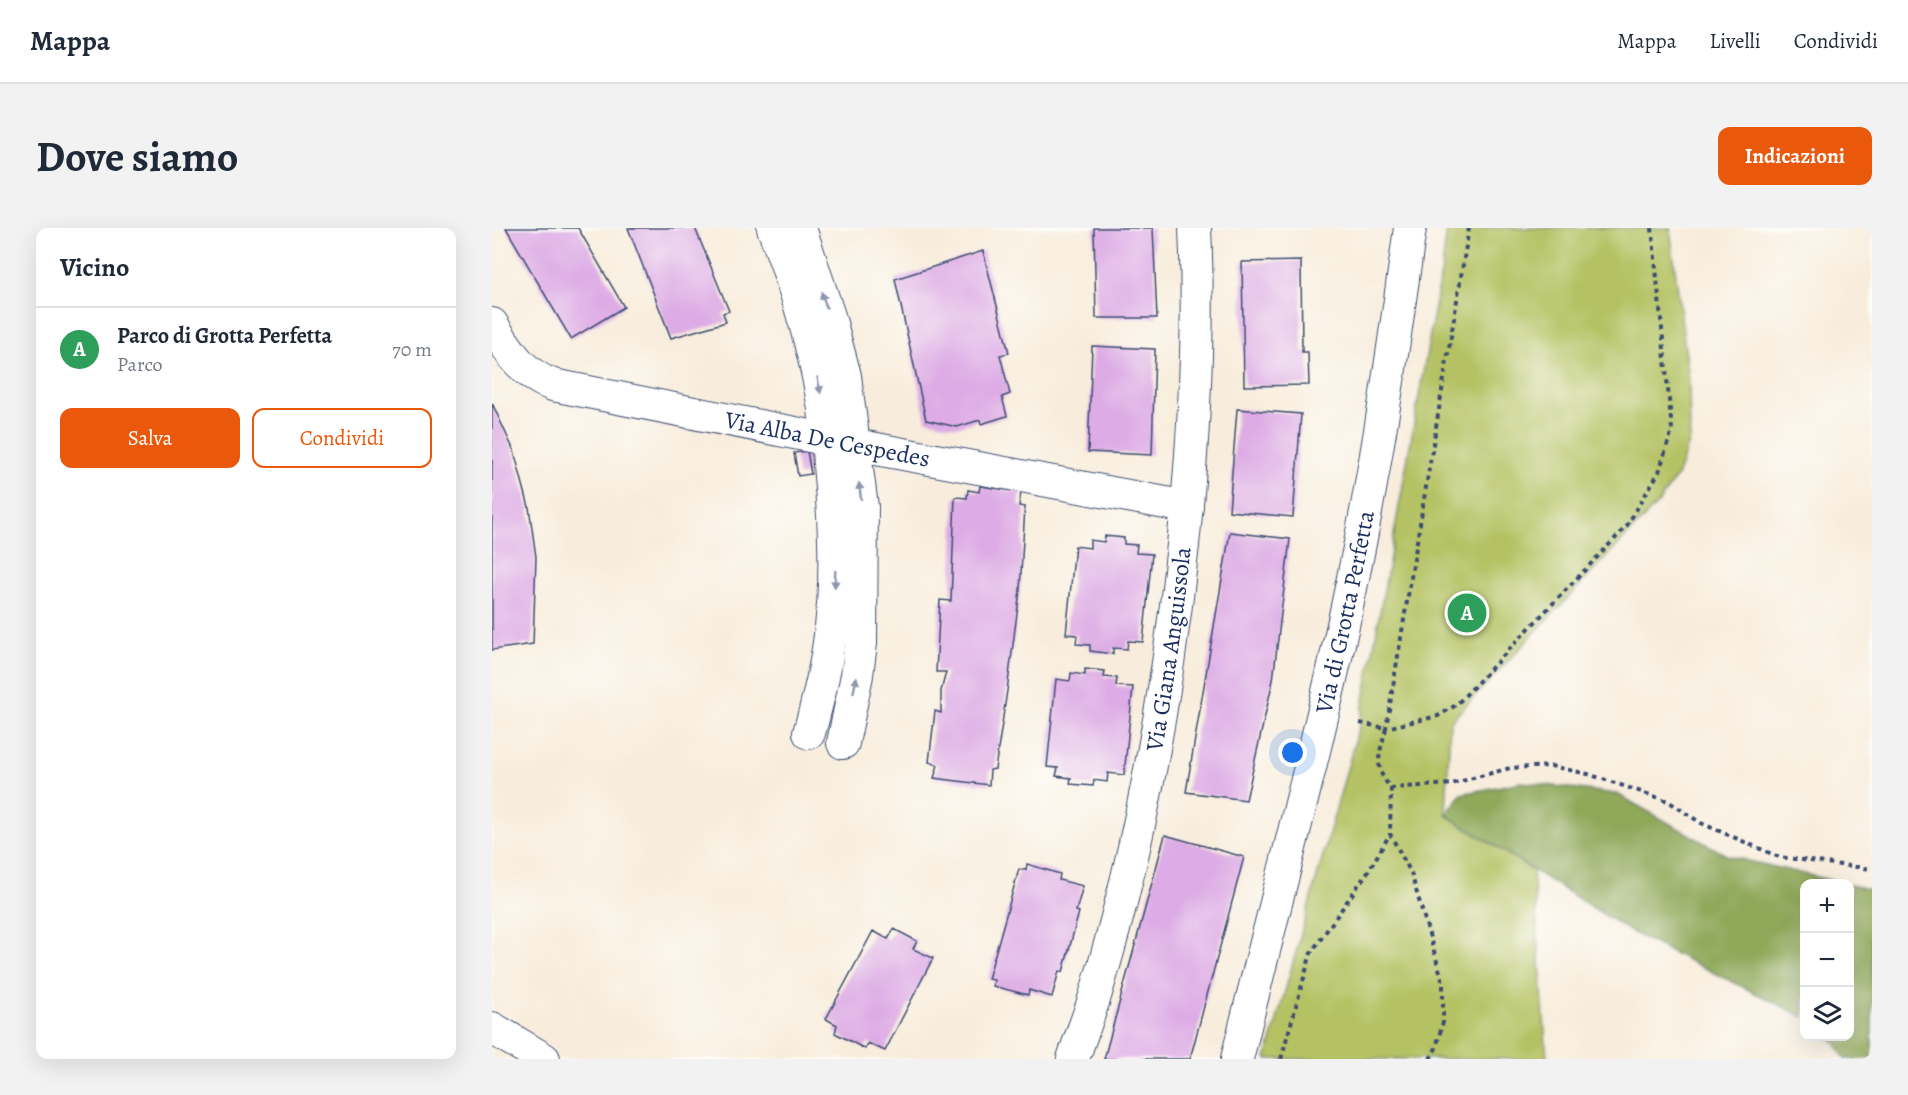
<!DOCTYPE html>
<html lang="it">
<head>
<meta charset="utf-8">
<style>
  :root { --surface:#fff; --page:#f2f2f3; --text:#1f2937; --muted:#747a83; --line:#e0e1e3; --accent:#ea580c }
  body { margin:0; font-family:Alegreya,serif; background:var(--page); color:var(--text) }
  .controls { position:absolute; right:18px; bottom:18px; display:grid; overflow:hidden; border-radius:12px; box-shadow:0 6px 24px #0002 }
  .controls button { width:54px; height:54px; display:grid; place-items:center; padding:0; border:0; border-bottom:2px solid var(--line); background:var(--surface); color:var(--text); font:30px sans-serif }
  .you { position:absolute; left:801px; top:525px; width:21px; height:21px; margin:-15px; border:4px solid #fff; border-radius:50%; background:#1a73e8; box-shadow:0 0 0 9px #1a73e833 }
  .badge { display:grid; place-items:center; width:39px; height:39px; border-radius:50%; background:var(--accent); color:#fff; font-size:20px; font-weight:700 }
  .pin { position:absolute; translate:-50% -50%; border:3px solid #fff; box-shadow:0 2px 6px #0006 }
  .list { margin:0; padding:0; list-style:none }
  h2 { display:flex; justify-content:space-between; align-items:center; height:78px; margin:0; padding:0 24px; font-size:26px }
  h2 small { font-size:20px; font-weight:400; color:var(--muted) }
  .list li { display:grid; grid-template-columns:39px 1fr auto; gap:18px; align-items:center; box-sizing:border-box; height:84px; padding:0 24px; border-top:2px solid var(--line) }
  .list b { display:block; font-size:22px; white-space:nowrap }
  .list p { margin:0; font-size:20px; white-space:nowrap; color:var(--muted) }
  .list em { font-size:20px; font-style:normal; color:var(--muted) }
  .actions { display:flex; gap:12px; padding:18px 24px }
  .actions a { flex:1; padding:14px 0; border:2px solid var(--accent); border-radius:12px; text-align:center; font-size:21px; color:var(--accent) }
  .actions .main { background:var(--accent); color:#fff }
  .icon { flex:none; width:33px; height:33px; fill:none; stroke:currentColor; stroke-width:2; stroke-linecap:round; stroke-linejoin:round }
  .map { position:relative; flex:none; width:1380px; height:831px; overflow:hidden; border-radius:12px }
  header { display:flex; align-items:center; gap:36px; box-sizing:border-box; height:84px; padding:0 30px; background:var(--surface); border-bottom:2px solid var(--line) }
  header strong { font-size:28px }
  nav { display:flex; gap:33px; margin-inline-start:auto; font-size:21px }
  .intro { display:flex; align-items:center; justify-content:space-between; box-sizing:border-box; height:144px; padding:0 36px }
  h1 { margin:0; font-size:42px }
  .button { padding:15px 27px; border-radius:12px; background:var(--accent); color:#fff; font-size:21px; font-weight:700 }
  main { display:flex; gap:36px; padding:0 36px }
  aside { flex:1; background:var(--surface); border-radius:12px; box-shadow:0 6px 24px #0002 }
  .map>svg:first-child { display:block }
</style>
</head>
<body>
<header>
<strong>Mappa</strong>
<nav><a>Mappa</a><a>Livelli</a><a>Condividi</a></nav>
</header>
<div class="intro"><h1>Dove siamo</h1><a class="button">Indicazioni</a></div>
<main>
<aside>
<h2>Vicino<small></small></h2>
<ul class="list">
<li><span class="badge" style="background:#2e9e5b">A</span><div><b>Parco di Grotta Perfetta</b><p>Parco</p></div><em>70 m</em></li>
</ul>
<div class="actions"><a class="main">Salva</a><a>Condividi</a></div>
</aside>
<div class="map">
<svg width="1380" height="831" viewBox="0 0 1380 831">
  <rect width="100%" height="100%" fill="#fdfcf7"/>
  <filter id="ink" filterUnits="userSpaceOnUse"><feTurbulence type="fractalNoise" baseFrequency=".0167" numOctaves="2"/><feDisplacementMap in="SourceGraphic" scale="12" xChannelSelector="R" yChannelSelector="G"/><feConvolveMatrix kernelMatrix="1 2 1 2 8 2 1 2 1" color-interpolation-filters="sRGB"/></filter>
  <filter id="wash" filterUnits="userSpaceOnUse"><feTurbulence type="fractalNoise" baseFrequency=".008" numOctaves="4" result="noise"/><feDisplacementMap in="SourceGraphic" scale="24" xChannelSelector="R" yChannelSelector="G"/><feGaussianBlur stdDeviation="1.35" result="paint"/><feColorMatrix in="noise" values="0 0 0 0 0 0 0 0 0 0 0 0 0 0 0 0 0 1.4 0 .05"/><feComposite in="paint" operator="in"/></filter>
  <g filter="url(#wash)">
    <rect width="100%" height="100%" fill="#f8eddc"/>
    <!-- green -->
    <path fill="#b4c264" stroke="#687861" stroke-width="1.5" d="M955 0H1178L1197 152 1198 212 1186 246 1166 275 958 494 954 587 1041 642 1055 831H774L868 495 950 40Z"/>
    <!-- forest -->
    <path fill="#8fa85a" stroke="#556c5c" stroke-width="1.5" d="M1030 554 1125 566 1236 628 1351 655 1312 656V789L1141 705 954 587 969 566Z
      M1358 657 1380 662V831H1353L1344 815 1336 809 1358 808Z"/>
    <g id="blocks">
      <!-- building -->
      <path fill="#ddabe5" d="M14 0H86L132 79 79 111Z
        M136 0H203L237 83 231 85 234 94 179 110Z
        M602 0H661L665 90H604Z
        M491 23 517 125 508 127 518 166 510 169 515 188 489 196 488 192 465 199 434 192 403 51Z
        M809 33 810 124H816L817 157 752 158 750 34Z
        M600 118 663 121 660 227 596 224Z
        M0 175 22 223 37 279 44 329 41 416 0 422Z
        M745 181 809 186 801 289 737 283Z
        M315 223 319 246 306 248 302 225Z
        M488 258 529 264 527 278 533 279 528 362 515 463 503 541 498 542 497 557 442 550 446 537 437 534 443 483 449 485V463L454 444H444L448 372 459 373 463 269 475 270 476 262 487 264Z
        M738 304 798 311 781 452 754 572 694 564Z
        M613 308 632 310V316L645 317 644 325 660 326 651 414 636 413 635 421 621 420V426L598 423V417L584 416 585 407 574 406 583 318 598 320V312L612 314Z
        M593 441 613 443 612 449 625 450 624 458 641 459 632 547 616 545 615 554 602 552 601 558 578 556 579 550 564 548 566 540 555 539 564 451 578 453 579 445 593 447Z
        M673 607 752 629 698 831H612Z
        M535 636 568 646 567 652 591 658 584 683 587 684 571 744 567 743 560 769 537 762 536 767 501 758 502 752 496 751 527 641 534 642Z
        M402 701 425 713 421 721 441 730 393 823 376 815 373 821 343 805 345 797 334 791 381 703 396 711Z"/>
    </g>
  </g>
  <g filter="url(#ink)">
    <use href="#blocks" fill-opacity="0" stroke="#3c4c71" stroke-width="1.5"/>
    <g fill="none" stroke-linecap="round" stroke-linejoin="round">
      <!-- minor casing -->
      <g stroke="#3c4c71" stroke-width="34">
        <g id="minor">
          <path d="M281 0C303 57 321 115 331 175 335 199 336 224 338 248 343 301 345 354 338 407 334 440 326 473 317 505"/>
          <path d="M308 0 337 88 353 148 370 279 369 415 365 447 351 515"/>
          <path id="s1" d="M0 96C16 122 31 147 61 157L363 217 695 279"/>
          <path d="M0 800 52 831"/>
          <path id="s2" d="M581 831C589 807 599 783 606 758 649 614 675 467 691 317 702 212 708 106 703 0"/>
          <path id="s3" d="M745 831C784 671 828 511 861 350 885 234 902 117 918 0"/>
        </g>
      </g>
      <!-- path -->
      <path stroke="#3c4c71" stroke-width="4" stroke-dasharray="4.5 4.5" stroke-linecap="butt" d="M977 0 894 500 946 488 964 477 1134 299 1167 244 1180 202 1160 0
        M868 495 894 500C888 525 880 539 899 560L959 556 1018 540 1059 538 1096 546 1176 573 1209 595 1287 629 1380 641
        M899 560 898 606 919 645 951 754V794L944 820 938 831
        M789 831 819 725 877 642 898 606"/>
      <!-- minor -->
      <use href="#minor" stroke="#fff" stroke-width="32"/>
    </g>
    <!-- one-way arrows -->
    <defs><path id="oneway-solid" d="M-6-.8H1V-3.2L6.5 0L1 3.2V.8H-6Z" transform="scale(1.5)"/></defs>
    <g fill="#8d97ae">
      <use href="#oneway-solid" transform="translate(332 72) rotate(-108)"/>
      <use href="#oneway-solid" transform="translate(327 157) rotate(79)"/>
      <use href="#oneway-solid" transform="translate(368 263) rotate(-97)"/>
      <use href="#oneway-solid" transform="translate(343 351) rotate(92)"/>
      <use href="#oneway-solid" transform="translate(363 457) rotate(-78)"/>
    </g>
  </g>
  <g text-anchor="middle" stroke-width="4.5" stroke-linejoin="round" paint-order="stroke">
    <!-- street labels -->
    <g font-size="24" fill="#1b2f5e" stroke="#fdfcf7">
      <text dy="8" stroke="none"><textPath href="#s1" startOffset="368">Via Alba De Cespedes</textPath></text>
      <text dy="8" stroke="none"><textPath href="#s3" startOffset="460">Via di Grotta Perfetta</textPath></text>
      <text dy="8" stroke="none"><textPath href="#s2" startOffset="422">Via Giana Anguissola</textPath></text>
    </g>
  </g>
</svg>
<div class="controls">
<button>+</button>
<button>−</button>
<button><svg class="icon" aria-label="layers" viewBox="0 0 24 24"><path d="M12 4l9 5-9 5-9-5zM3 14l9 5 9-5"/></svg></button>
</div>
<div class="you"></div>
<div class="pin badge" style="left:975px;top:385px;background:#2e9e5b">A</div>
</div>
</main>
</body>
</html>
